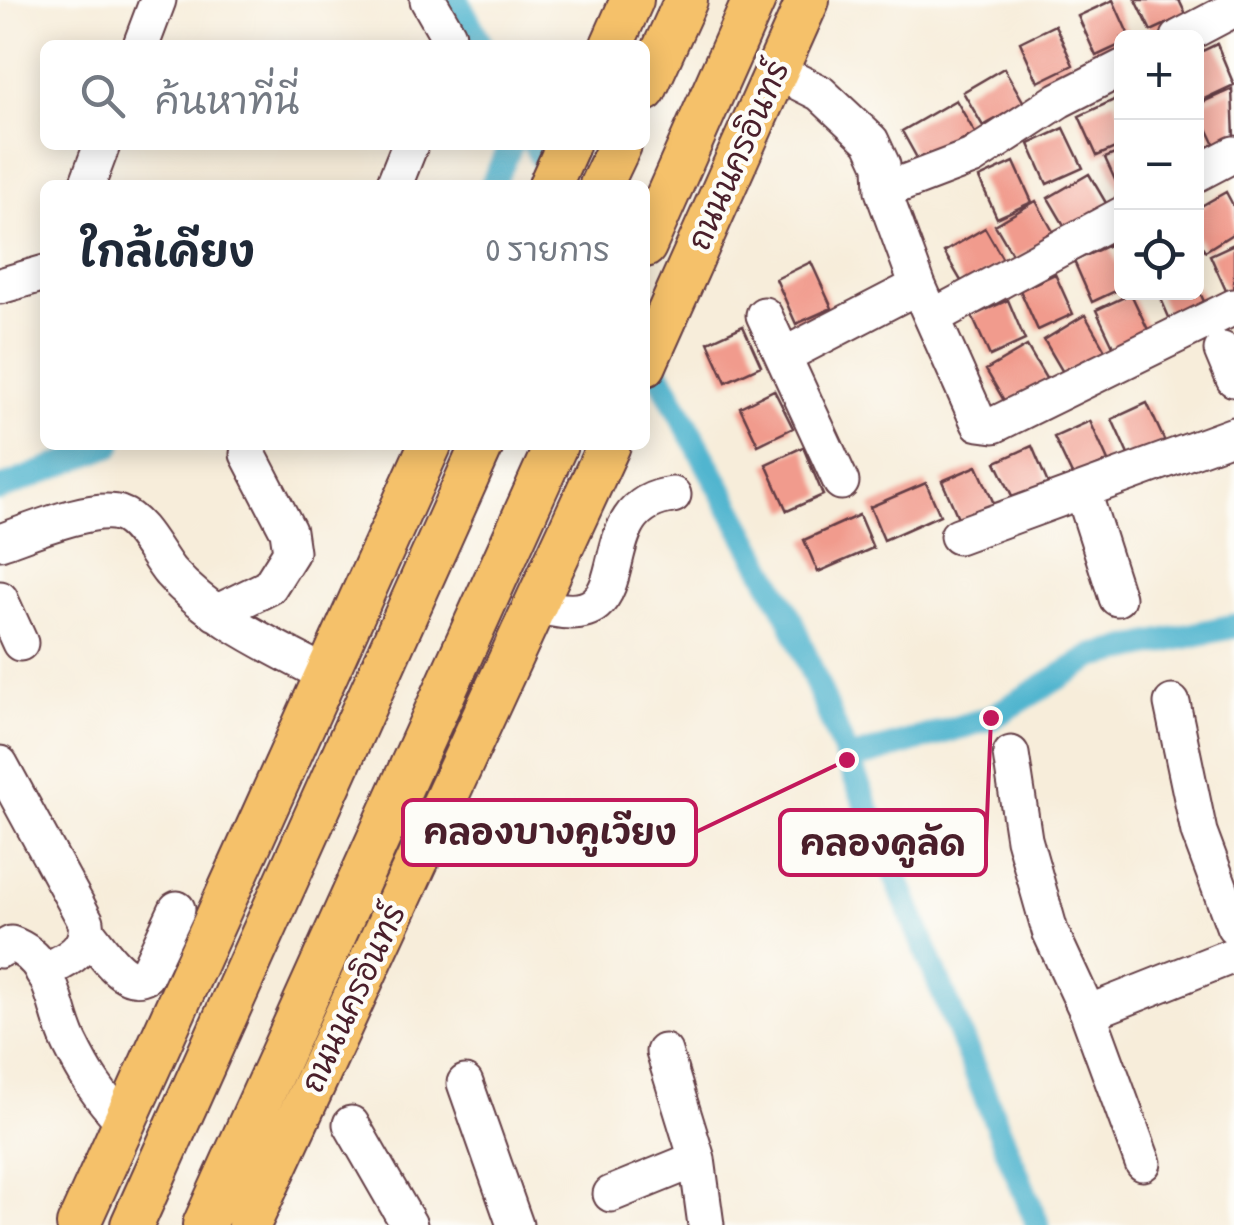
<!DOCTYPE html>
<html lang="th">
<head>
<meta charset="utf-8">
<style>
  :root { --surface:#fff; --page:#f2f2f3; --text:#1f2937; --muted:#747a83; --line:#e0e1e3 }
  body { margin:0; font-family:"Patrick Hand","Playpen Sans Thai",sans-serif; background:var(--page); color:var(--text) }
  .controls { position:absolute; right:30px; top:30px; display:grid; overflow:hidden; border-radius:15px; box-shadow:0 5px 25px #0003 }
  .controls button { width:90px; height:90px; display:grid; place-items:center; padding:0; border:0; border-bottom:2px solid var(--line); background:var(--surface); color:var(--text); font:50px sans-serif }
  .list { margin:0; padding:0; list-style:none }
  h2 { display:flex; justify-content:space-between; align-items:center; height:130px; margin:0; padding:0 40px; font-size:42px }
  h2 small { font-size:32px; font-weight:400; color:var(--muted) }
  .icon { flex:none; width:55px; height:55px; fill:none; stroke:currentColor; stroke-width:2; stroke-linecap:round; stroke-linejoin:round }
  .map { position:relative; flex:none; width:1234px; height:1225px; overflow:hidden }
  .search { position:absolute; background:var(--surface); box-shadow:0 5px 25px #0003; left:40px; top:40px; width:610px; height:110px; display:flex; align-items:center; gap:25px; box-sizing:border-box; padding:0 35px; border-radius:15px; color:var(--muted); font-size:38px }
  .panel { position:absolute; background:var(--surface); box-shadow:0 5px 25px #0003; left:40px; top:180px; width:610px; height:270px; border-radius:15px }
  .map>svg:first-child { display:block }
</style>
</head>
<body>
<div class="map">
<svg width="1234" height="1225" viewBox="0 0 1234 1225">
  <rect width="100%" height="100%" fill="#fdfcf7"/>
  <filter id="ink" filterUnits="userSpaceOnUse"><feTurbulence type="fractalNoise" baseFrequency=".01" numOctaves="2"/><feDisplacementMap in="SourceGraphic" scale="20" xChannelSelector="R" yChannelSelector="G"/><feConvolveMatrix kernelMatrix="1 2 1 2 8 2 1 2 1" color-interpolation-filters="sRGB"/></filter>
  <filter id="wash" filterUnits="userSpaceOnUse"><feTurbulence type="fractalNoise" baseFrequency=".0048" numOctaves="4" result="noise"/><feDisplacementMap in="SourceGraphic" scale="40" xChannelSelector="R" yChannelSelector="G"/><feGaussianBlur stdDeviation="2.25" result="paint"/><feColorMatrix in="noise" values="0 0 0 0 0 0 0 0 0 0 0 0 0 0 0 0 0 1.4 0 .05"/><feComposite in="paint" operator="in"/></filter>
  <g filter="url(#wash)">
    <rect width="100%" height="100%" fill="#f7edda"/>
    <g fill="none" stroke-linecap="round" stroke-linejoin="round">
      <!-- canal -->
      <path stroke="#51b5cf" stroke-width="25" d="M457 0 481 45
        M535 145 557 185
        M492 185 511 145
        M646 350 790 618 1038 1225
        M0 489 110 445
        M847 760 991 718 1094 656 1234 626"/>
    </g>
    <g id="blocks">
      <!-- building -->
      <path fill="#f19b8d" d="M1113 0 1130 38H1122V44L1096 56 1078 16Z
        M1136 0H1179L1186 15 1151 31Z
        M1055 25 1073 65 1038 82 1020 42Z
        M1217 44 1234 85 1200 101 1196 93V54Z
        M1004 68 1024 103 983 126 963 92Z
        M1232 89 1234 137 1215 145 1196 105Z
        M956 100 975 133 921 165 902 131Z
        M1114 100 1122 116V145L1097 156 1079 116Z
        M1064 128 1083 168 1047 184 1029 144Z
        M1122 151V195L1105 158Z
        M1014 162 1032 202 997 218 979 178Z
        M1089 174 1109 208 1068 232 1048 198Z
        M1226 192 1234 207V233L1205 251 1196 236V209Z
        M1036 201 1055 235 1015 259 995 225Z
        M985 228 1005 263 964 286 944 252Z
        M1234 244V292L1228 295 1210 255Z
        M1109 245 1122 273V288L1092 302 1074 261Z
        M811 262 832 308 796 324 776 279Z
        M1055 274 1073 314 1038 330 1020 290Z
        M1196 284 1206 306 1171 322 1158 292H1196Z
        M1131 294 1150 334 1115 350 1096 310Z
        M1008 300 1025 340 990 356 972 316Z
        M1085 315 1105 350 1064 374 1044 340Z
        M743 326 761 366 726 382 708 342Z
        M1027 346 1047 380 1006 404 986 370Z
        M774 390 793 428 758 445 740 407Z
        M1147 403 1165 442 1130 459 1112 419Z
        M1090 421 1108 461 1073 477 1054 437Z
        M1032 446 1049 486 1015 502 996 462Z
        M803 447 823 495 787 511 766 464Z
        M977 466 995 506 960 522 942 481Z
        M926 483 940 515 884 540 870 507Z
        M859 515 873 548 818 572 804 540Z"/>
    </g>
  </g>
  <g filter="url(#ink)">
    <use href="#blocks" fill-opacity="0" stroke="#643e45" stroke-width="2.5"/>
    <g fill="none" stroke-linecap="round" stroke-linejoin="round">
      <!-- minor casing -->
      <g stroke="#643e45" stroke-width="39">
        <path id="minor" d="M428 0 448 35V45
          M1179 38 1234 9
          M141 45 158 0
          M776 71 820 93 871 141 882 165 883 191 918 286 979 423 994 425 1234 307
          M1196 174 1234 154
          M87 185 102 145
          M394 185 410 145
          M883 191 972 157 1059 100 1122 68
          M0 286 45 273
          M764 315 841 482
          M933 317 1122 215
          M1222 350 1234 379
          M783 356 918 286
          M1083 492 1117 598
          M958 536 1234 435
          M0 542C27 533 94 504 120 514 141 521 156 555 170 572 212 619 270 645 325 674
          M0 599 20 643
          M534 604C655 644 577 506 673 495
          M216 613 269 587 291 552 288 531 248 454
          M1172 703 1199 832 1234 926
          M1011 754 1024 839 1050 931 1088 1013 1143 1163
          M0 764 86 922C90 951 65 961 43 972
          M87 932C101 948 123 988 146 975L177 909
          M0 950 11 944C55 959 53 1009 70 1043 86 1076 99 1096 124 1122
          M1088 1013 1234 955
          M664 1052 697 1159 706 1225
          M465 1083 515 1225
          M351 1124 409 1225
          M611 1194 697 1159"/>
      </g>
      <!-- major casing -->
      <g stroke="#643e45" stroke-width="46">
        <path id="major" d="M612 45 632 0
          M645 90 686 0
          M550 185 568 145
          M601 185 620 145
          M645 246 754 0
          M645 365 808 0
          M78 1225 430 445
          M132 1225 482 445
          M204 1225 556 445
          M249 1225 609 445"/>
      </g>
      <!-- minor -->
      <use href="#minor" stroke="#fff" stroke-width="35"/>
      <!-- major -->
      <use href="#major" stroke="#f5c16b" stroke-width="42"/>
    </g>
  </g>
  <g text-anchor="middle" stroke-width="9" stroke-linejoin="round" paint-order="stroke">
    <!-- street labels -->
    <g font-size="32" fill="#4a1f2b" stroke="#fdfcf7">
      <text transform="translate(738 155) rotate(-66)" y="11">ถนนนครอินทร์</text>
      <text transform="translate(353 998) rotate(-65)" y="11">ถนนนครอินทร์</text>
    </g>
  </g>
  <!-- callouts -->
  <path fill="none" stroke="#c2185b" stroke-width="4" d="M847 760L696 832M991 718L986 843"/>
  <g fill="#c2185b" stroke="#fdfcf7" stroke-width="4">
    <circle cx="847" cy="760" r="10"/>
    <circle cx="991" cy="718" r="10"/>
  </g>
  <g fill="#fdfcf7" stroke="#c2185b" stroke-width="4">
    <rect x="403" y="800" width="293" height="65" rx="10"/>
    <rect x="780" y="810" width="206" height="65" rx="10"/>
  </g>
  <g font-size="35" text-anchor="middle" font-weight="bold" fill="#4a1f2b">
    <text x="550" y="844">คลองบางคูเวียง</text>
    <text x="883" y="855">คลองคูลัด</text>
  </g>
</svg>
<div class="controls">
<button>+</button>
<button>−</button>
<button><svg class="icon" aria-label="locate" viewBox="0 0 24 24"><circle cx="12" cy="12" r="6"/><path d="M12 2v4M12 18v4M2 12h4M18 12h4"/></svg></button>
</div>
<div class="search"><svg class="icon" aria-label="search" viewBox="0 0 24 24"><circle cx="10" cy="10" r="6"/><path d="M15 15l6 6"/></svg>ค้นหาที่นี่</div>
<section class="panel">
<h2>ใกล้เคียง<small>0 รายการ</small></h2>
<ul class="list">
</ul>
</section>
</div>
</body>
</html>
